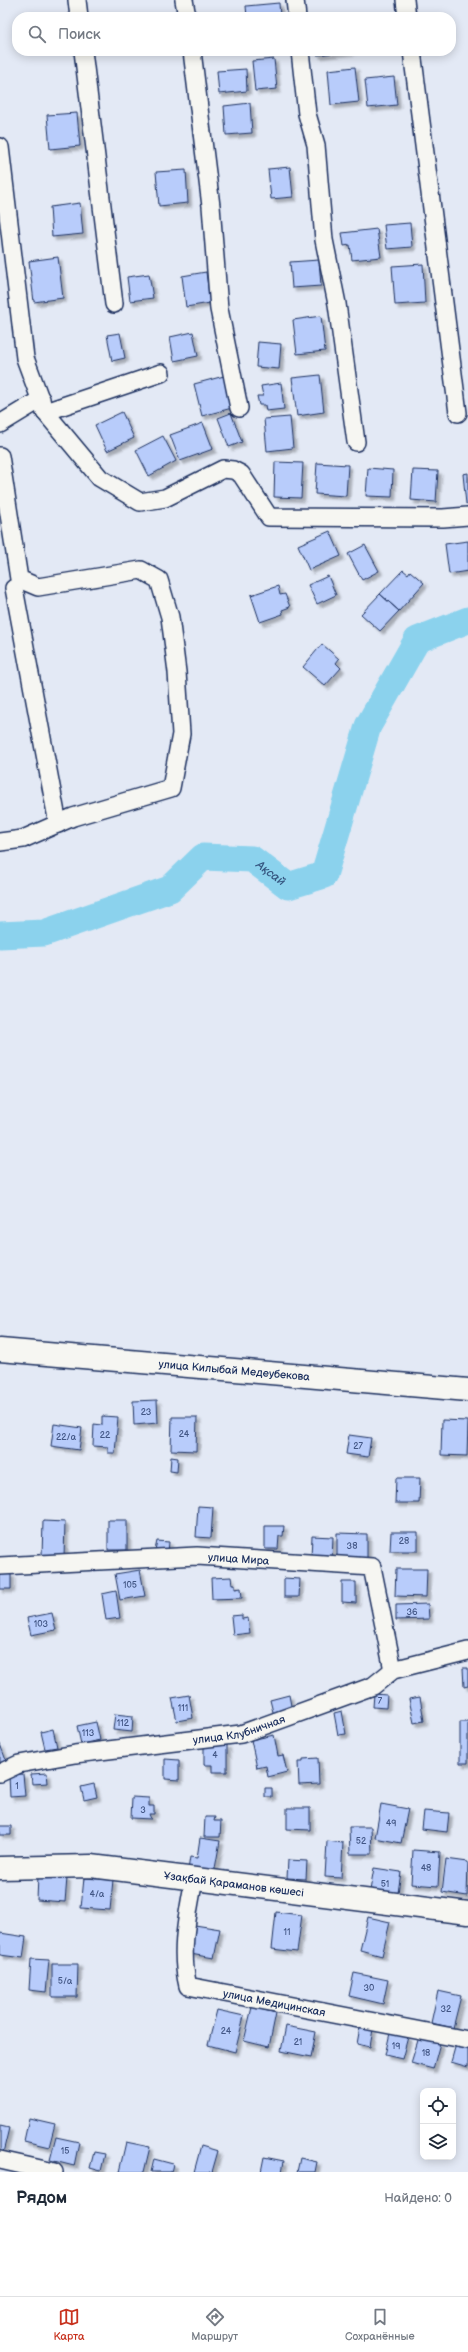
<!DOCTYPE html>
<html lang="ru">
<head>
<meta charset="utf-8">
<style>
  :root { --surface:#fff; --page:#f6f6f7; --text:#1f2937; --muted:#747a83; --line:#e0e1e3; --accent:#c8321e }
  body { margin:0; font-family:"Balsamiq Sans",sans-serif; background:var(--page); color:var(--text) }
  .controls { position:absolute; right:12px; bottom:12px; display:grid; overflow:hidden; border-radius:8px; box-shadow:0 2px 10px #0003 }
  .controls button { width:36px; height:36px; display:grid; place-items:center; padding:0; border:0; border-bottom:1px solid var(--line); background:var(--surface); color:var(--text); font:20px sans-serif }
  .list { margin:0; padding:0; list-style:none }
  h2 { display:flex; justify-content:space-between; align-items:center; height:52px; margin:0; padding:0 16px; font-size:17px }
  h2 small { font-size:13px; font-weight:400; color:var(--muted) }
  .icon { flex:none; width:22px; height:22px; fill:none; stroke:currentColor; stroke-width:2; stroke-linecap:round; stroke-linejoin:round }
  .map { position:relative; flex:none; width:468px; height:2172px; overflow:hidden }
  .search { position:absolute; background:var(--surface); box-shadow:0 2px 10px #0003; left:12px; right:12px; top:12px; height:44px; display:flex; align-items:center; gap:10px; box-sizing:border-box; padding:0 14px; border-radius:16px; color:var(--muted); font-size:15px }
  .sheet { height:124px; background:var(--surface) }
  nav { display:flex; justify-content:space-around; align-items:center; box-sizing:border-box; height:56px; border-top:1px solid var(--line); background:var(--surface); font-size:11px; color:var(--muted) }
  nav a { display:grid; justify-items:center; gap:2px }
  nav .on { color:var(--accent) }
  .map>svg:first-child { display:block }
</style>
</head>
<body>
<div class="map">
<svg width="468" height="2172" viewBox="0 0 468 2172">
  <defs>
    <filter id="shadow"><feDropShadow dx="3.5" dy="3.5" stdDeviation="1" flood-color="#0004"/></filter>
  </defs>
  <rect width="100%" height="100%" fill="#e3e9f5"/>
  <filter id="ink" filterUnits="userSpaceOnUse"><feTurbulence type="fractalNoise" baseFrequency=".025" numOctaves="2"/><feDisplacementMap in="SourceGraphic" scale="8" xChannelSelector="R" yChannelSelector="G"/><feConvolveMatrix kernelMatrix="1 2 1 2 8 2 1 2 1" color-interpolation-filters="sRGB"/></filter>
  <g filter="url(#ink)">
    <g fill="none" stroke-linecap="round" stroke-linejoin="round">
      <!-- river -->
      <path stroke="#8bd2ed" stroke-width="27" id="s1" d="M0 935 44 933 170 889 203 857 252 859 288 886 324 875 368 726 417 640 468 620"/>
    </g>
    <!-- building -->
    <path fill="#b8ccfb" stroke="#1b2f5e" filter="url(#shadow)" d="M279 3 280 17H247L246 6Z
      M316 51H352L317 55Z
      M274 59 277 89 255 91 252 61Z
      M355 67 359 102 331 105 328 70Z
      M246 69 247 91 219 94 217 71Z
      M394 77 397 105 368 108 365 80Z
      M250 103 252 133 226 135 224 106Z
      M77 113 80 146 50 149 47 115Z
      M290 167 293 197 271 199 268 169Z
      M186 170 188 203 159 206 156 172Z
      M80 203 83 234 52 237 50 207Z
      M410 223 412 247 387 249 384 225Z
      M377 229 381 257 352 260 350 245 344 246 342 233Z
      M58 257 63 298 34 302 29 261Z
      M319 260 321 286 292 288 290 262Z
      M423 264 425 303 395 305 392 266Z
      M206 272 210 303 186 307 182 276Z
      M149 274 153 298 130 301 127 277Z
      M321 316 325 351 297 354 293 320Z
      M193 332 198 356 174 361 170 337Z
      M120 333 125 358 112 361 107 335Z
      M258 342 281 344 279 369 256 367Z
      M320 375 324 412 297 416 292 378Z
      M224 376 232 408 202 416 194 384Z
      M281 383 284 409 266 411 265 405H259L257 396H263L261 386Z
      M122 412 134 438 107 451 95 425Z
      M231 413 242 442 229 447 218 418Z
      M290 417 293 448 267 451 264 419Z
      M203 423 213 449 180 461 170 435Z
      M163 436 176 461 149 476 136 450Z
      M275 462 303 463 301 498 274 497Z
      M317 463 348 465 346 496 315 494Z
      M368 468 393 470 392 497 366 496Z
      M413 470 438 471 436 502 411 500Z
      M468 473V503L466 504 463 474Z
      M330 531 341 556 309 570 298 545Z
      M468 541V571L449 574 445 544Z
      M365 545 379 571 362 580 348 554Z
      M403 570 408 574 410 571 424 583 399 611 380 594Z
      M328 576 336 595 317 604 308 585Z
      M278 586 280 595 285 594 290 607 282 610 283 614 260 622 251 595Z
      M380 594 399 611 380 631 361 614Z
      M322 644 339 659 336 663 341 668 325 686 303 667Z
      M157 1400 158 1423 134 1425 133 1401Z
      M102 1416 118 1417 115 1453H108V1447L93 1446 94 1424 102 1425Z
      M172 1417H197L196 1451 171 1450Z
      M442 1420 468 1421 467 1456 441 1455Z
      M54 1424 82 1428 79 1450 51 1446Z
      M349 1435 371 1438 368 1457 346 1454Z
      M171 1457 178 1458 177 1472 170 1471Z
      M396 1478H420L419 1503H395Z
      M198 1506 213 1507 211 1538 196 1537Z
      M108 1520H127V1550H108Z
      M43 1521 65 1522 64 1557 42 1556Z
      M265 1526H284L283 1536H279L278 1549H265Z
      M391 1532H418V1551H390Z
      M337 1533 367 1534V1558H337Z
      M312 1536 333 1537 332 1559 311 1558Z
      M157 1541 169 1542 168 1552 155 1550Z
      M396 1569H427L426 1597 395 1596Z
      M140 1570 145 1596 120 1600 115 1574Z
      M0 1574H11V1589H0Z
      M231 1577 232 1584H235V1589L241 1588 242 1598 212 1599 211 1578Z
      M284 1578 300 1579 299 1597H284Z
      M342 1582H356V1603L342 1602Z
      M116 1591 120 1618 106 1620 102 1594Z
      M428 1604 429 1619 396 1620V1605Z
      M52 1613 56 1630 31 1635 27 1618Z
      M242 1615V1619L248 1618 250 1633 233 1635 231 1616Z
      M463 1668H468V1686L464 1687Z
      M374 1694 387 1695 386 1708 373 1707Z
      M189 1695 193 1718 177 1721 172 1698Z
      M289 1695 292 1711 274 1716 270 1700Z
      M420 1697 424 1721 414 1723 409 1699Z
      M342 1711 346 1734 338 1735 334 1713Z
      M115 1714 133 1716 132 1732 113 1730Z
      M96 1722 100 1740 81 1744 77 1726Z
      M460 1722H468V1763H460Z
      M53 1729 57 1747 45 1749 41 1732Z
      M274 1735 278 1756 283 1755 287 1772 268 1777 266 1766 257 1768 251 1740Z
      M0 1744 7 1763 0 1765Z
      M227 1745V1772H212V1765H204V1746Z
      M318 1758 319 1784 299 1785 298 1762H303V1759Z
      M165 1759 179 1760V1780L165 1779Z
      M47 1773 48 1783 32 1784 31 1774Z
      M23 1774 25 1796 10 1797 9 1775Z
      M94 1784 97 1797 84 1800 81 1787Z
      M265 1788H272V1797H265Z
      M132 1797 149 1798V1806H154V1814H149L151 1819 131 1818Z
      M381 1804 408 1809 401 1843 375 1838Z
      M287 1808H310V1830L287 1829Z
      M424 1811 449 1813 447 1832 422 1829Z
      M205 1817H215L214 1821H221L220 1837H204Z
      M0 1826H11V1835H0Z
      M349 1827H371L372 1854H350Z
      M200 1838 220 1841 214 1874 188 1870 190 1857 197 1858Z
      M327 1841 343 1843 341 1878 325 1877Z
      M413 1850 440 1852 438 1886 411 1884Z
      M446 1859 468 1862 467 1896 442 1892Z
      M288 1860 307 1861 306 1879 287 1878Z
      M374 1868 401 1872 397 1900 369 1896Z
      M38 1876 67 1878 65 1902 37 1900Z
      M84 1878 113 1880 110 1910 81 1908Z
      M276 1912 302 1915 297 1952 272 1949Z
      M368 1917 390 1922 382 1956 360 1950Z
      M195 1925 220 1929 214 1958 190 1954Z
      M0 1933 26 1937 23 1958 0 1955Z
      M31 1959 49 1960 46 1992 29 1990Z
      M52 1964H78L77 1997H52Z
      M354 1973 388 1980 383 2004 349 1996Z
      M438 1991 461 1996 453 2028 431 2023Z
      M252 2007 276 2013 269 2047 244 2041Z
      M217 2010 244 2016 235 2052 208 2045Z
      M286 2026 316 2032 311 2057 281 2051Z
      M360 2027 373 2029 370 2047 357 2044Z
      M390 2033 408 2037 402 2059 385 2055Z
      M419 2037 440 2043 433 2069 411 2063Z
      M456 2044 468 2047V2067L451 2062Z
      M29 2118 55 2124 49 2147 24 2141Z
      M0 2126 9 2128 2 2157 0 2156Z
      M56 2137 79 2142 74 2166 50 2160Z
      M126 2142 150 2147 144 2172H119Z
      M201 2146 218 2151 212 2172H194Z
      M94 2152 105 2154 101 2171 90 2168Z
      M264 2157 284 2161 282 2172H261Z
      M300 2158 317 2162 315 2172H297Z
      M154 2159 173 2164 171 2172H151Z"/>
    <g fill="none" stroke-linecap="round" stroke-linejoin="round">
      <!-- street casing -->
      <g stroke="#1b2f5e" stroke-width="20">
        <g id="street">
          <path d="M77 0 79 17"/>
          <path d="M184 0 187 17"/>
          <path d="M295 0 297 17"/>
          <path d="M405 0 407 17"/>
          <path d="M83 51 114 304"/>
          <path d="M192 51 211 206 219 309 239 408"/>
          <path d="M300 51 307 114 316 145 324 240 337 304 356 442"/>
          <path d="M412 51 458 413"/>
          <path d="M0 147 25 358 45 412 100 478 140 502 165 498 223 469 233 470 241 474 269 517 443 518 468 516"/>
          <path d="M45 412 161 373"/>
          <path d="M0 424 41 399"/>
          <path d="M0 456 19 579 38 587 141 570 159 580 170 617 177 672 181 734 171 788 73 817 23 839 0 842"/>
          <path d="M14 588 58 824"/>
          <path id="s2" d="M0 1566 197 1556 372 1567 393 1670"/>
          <path id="s3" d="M0 1773 19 1764 75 1754 241 1734 373 1686 393 1670 468 1651"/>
          <path id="s4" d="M194 1879C188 1914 179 1950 188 1986L468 2040"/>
          <path d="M0 2160 54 2172"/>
        </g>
      </g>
      <!-- secondary casing -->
      <g stroke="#1b2f5e" stroke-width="25">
        <g id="secondary">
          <path id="s5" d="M0 1350 468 1390"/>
          <path id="s6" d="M0 1868 91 1866 468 1913"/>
        </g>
      </g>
      <!-- street -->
      <use href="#street" stroke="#f6f6f2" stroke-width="17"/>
      <!-- secondary -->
      <use href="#secondary" stroke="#f6f6f2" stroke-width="22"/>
    </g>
  </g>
  <g text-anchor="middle" stroke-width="3" stroke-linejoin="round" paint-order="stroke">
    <!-- number labels -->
    <g font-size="9" fill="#425685">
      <text x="146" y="1415">23</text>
      <text x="184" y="1437">24</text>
      <text x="105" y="1438">22</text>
      <text x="66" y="1440">22/а</text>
      <text x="358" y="1449">27</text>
      <text x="404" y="1544">28</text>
      <text x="352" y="1549">38</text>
      <text x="130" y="1588">105</text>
      <text x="412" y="1615">36</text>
      <text x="41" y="1627">103</text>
      <text x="380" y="1704">7</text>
      <text x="183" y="1711">111</text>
      <text x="123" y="1726">112</text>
      <text x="88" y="1736">113</text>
      <text x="215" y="1758">4</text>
      <text x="17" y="1789">1</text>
      <text x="143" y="1813">3</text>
      <text x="391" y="1826">49</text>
      <text x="361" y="1844">52</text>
      <text x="426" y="1871">48</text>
      <text x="385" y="1887">51</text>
      <text x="97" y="1897">4/а</text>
      <text x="287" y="1935">11</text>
      <text x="65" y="1984">5/а</text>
      <text x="369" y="1991">30</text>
      <text x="446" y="2012">32</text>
      <text x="226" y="2034">24</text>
      <text x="298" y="2045">21</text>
      <text x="396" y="2049">19</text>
      <text x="426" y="2056">18</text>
      <text x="65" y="2154">15</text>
    </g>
    <!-- street labels -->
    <g font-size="11" fill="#1b2f5e" stroke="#f6f6f2">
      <text dy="4" stroke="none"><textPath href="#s5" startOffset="235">улица Килыбай Медеубекова</textPath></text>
      <text dy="4" stroke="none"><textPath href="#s2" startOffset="239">улица Мира</textPath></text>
      <text dy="4" stroke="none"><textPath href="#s3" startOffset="244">улица Клубничная</textPath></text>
      <text dy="4" stroke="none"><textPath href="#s6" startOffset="235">Ұзақбай Қараманов көшесі</textPath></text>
      <text dy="4" stroke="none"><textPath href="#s4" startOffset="196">улица Медицинская</textPath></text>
    </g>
    <!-- water labels -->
    <g font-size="12" font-style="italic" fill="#375882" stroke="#f6f6f2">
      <text dy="4" stroke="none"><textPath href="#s1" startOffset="296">Ақсай</textPath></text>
    </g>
  </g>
</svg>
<div class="controls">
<button><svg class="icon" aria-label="locate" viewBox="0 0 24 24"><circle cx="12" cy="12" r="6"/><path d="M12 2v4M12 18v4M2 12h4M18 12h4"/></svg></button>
<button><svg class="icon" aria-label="layers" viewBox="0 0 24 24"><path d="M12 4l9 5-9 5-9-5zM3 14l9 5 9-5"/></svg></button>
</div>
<div class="search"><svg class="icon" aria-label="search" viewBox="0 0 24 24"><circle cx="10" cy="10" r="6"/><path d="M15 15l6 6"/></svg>Поиск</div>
</div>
<section class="sheet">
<h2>Рядом<small>Найдено: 0</small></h2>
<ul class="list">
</ul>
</section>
<nav>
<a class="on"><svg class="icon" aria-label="map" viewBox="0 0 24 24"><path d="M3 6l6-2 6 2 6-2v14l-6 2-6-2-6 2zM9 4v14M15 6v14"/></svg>Карта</a>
<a><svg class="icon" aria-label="directions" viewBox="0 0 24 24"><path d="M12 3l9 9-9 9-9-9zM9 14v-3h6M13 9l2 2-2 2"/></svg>Маршрут</a>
<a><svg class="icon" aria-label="saved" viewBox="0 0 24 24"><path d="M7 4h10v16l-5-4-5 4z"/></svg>Сохранённые</a>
</nav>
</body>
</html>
